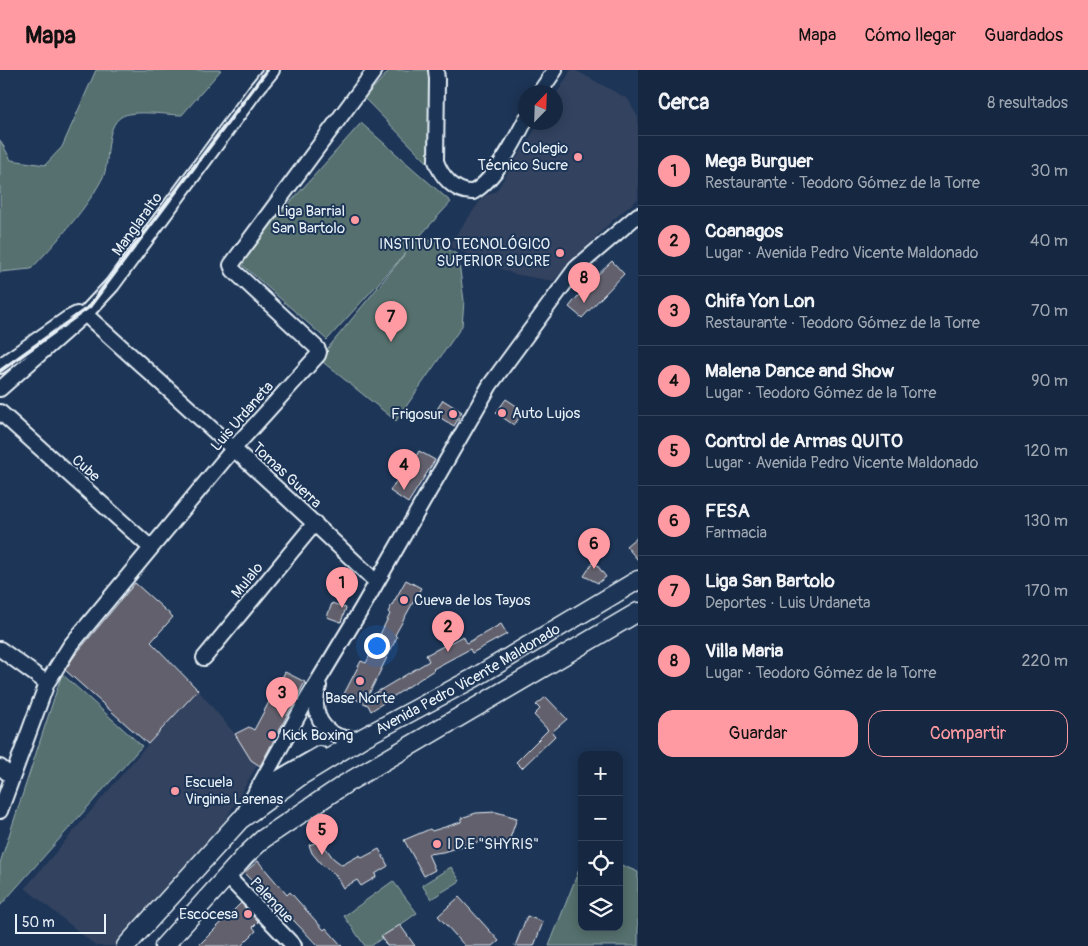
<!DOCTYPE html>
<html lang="es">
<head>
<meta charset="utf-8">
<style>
  :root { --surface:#162841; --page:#23344c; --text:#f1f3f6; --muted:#9ea6b1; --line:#35445a; --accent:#ff9aa2 }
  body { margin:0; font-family:Pangolin,sans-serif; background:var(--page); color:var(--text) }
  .controls { position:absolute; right:15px; bottom:15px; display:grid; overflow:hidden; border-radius:10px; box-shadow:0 2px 12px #0003 }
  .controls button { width:45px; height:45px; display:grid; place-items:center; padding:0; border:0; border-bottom:1px solid var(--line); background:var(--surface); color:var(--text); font:25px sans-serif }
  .compass { position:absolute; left:518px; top:15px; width:45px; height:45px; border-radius:50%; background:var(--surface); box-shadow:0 2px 12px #0003; rotate:23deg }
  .scale { position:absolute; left:15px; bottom:12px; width:91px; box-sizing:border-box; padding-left:5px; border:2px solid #e8f1f8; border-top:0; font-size:14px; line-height:18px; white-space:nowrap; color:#e8f1f8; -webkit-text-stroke:4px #1d3557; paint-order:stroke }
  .you { position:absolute; left:376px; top:575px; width:18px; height:18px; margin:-12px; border:4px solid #fff; border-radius:50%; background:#1a73e8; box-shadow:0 0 0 8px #1a73e833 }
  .badge { display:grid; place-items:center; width:32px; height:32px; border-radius:50%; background:var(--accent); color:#111; font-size:16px; font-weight:700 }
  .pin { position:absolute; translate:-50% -41px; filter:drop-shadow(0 1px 2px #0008) }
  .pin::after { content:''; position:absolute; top:26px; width:18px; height:15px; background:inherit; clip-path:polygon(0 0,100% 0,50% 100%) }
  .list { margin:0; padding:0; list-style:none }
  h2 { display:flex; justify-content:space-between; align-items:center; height:65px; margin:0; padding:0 20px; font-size:21px }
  h2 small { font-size:16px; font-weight:400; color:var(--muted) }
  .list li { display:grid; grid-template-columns:32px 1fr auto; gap:15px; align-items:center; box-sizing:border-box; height:70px; padding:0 20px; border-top:1px solid var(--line) }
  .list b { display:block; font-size:19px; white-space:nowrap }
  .list p { margin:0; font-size:16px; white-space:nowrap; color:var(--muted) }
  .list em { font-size:16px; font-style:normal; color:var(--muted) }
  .actions { display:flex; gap:10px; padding:15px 20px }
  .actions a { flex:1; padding:11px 0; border:1px solid var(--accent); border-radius:15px; text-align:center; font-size:18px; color:var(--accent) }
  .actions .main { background:var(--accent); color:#111 }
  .icon { flex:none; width:28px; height:28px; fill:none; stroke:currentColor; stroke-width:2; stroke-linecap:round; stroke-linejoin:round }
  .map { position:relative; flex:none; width:638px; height:876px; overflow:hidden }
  header { display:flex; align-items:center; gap:30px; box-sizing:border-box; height:70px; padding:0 25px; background:var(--accent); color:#111 }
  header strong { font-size:24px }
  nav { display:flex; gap:28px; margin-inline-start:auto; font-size:18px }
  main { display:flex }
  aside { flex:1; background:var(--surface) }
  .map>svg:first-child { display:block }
</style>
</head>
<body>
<header>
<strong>Mapa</strong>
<nav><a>Mapa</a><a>Cómo llegar</a><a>Guardados</a></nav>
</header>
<main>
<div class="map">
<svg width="638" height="876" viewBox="0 0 638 876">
  <rect width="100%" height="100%" fill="#1d3557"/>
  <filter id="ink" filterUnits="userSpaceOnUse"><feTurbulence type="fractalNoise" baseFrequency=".02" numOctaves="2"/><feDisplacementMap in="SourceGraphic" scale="10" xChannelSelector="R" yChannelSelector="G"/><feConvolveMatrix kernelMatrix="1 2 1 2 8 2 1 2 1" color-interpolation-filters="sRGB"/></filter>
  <g filter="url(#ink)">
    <!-- built -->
    <path fill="#32425e" d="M571 0H575L628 29 638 47V129L613 150 553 211 513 204 448 176 483 127 496 121 539 53 556 52V25Z
      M198 620 235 664 251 690 258 694 226 749 116 876H96L25 818 148 674Z"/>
    <!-- green -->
    <path fill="#54706e" stroke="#9eb0b3" d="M96 0H221L182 45C167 45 133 39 121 47 105 57 110 89 104 105 90 135 54 175 31 199L0 202V70L11 90 45 95 62 77Z
      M390 0H428L432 14 429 94 364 28Z
      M361 53 451 132 419 167 436 172 458 185 464 231 462 256 396 351 319 289 406 183 327 270 238 191Z
      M62 604 142 676 0 836V793Z
      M582 792V857H619V794L638 802V876H549Z
      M451 797 460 811 431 829 422 815Z
      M393 811 417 843 371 876H365L344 846Z"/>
    <!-- building -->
    <path fill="#62616d" stroke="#e8f1f8" d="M612 191 624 204 582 248 569 237 587 215Z
      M506 329 524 341 514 355 496 343Z
      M443 330 462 342 454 356 434 344Z
      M419 381 435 390 408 433 390 421 399 407 403 409Z
      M638 466V490L626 476Z
      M594 491 606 507 598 513 584 506Z
      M406 510 421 518 395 565 397 567 367 628 429 591 426 585 463 566 467 573 501 554 507 564 472 583 470 579 433 599 434 600 371 641 368 635 344 624 361 591 366 593 390 544 388 542Z
      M135 513 173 547 151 572 198 620 148 674 65 600 75 585Z
      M332 533 346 538 341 552 327 547Z
      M285 602 305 612 260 696 251 690 235 664 249 657 254 660Z
      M546 627 567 649 552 662 555 666 522 698 516 692 548 660 534 645 540 639 536 635Z
      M496 742 517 748 507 777 482 772 472 773 443 782 428 784 435 800 424 806 404 770 430 759 432 761 461 752V748L476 743Z
      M323 770 325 777 333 788 342 795 360 785 362 788 379 779 388 796 375 804 376 807 361 816 357 810 343 818 335 804 322 795 312 783 309 775Z
      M258 791 287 825 290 822 324 860 326 858 342 876H318L274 830 272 832 244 803Z
      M459 827 499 871 493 876H465L438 846Z
      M241 833 258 852 253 857 256 861 241 876H198Z
      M527 846 543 852 534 876H515Z
      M400 855 415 876H387L381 867Z"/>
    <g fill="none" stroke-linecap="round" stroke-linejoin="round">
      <!-- minor casing -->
      <g stroke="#e8f1f8" stroke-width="18">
        <path id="minor" d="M436 0 437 9 436 91C441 106 455 123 473 122 495 110 515 71 526 49
          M540 22 555 0
          M85 244C183 333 281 420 376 512
          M0 296 67 249 77 244
          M0 319 85 244 112 215 255 21 272 0
          M0 342 151 478
          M0 579 47 613
          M204 588 315 453
          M319 616C308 650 330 673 364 668
          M0 697 12 707
          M256 721 320 684
          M0 741 47 613 70 576 234 378 318 285 319 282 317 278 233 200 231 195 375 0
          M241 749 309 626 362 538 490 315 576 198 638 145
          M227 806 294 876"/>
      </g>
      <!-- major casing -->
      <g stroke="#e8f1f8" stroke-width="21">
        <g id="major">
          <path id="s1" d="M126 876 240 750 302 705 364 667 474 608 638 510"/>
          <path d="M164 876 246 785 263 769 345 714 638 542"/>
        </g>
      </g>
      <!-- minor -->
      <use href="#minor" stroke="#1d3557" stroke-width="14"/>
      <!-- major -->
      <use href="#major" stroke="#1d3557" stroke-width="18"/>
      <!-- rail -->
      <path stroke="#e8f1f8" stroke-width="4" d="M0 301 89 237 267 0"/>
    </g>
  </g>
  <!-- markers -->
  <g fill="#ff9aa2" stroke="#1d3557" stroke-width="2">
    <circle cx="578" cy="87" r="5"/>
    <circle cx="355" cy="150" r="5"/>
    <circle cx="560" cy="183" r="5"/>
    <circle cx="502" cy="343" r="5"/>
    <circle cx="453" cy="344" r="5"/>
    <circle cx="404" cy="530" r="5"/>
    <circle cx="360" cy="611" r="5"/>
    <circle cx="272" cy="665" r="5"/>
    <circle cx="175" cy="721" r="5"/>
    <circle cx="437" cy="774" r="5"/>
    <circle cx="248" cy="844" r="5"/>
  </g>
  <g text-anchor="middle" stroke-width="4" stroke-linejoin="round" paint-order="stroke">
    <!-- poi labels -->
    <g font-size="15" fill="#e8f1f8" stroke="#1d3557" text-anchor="end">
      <text x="568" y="83">Colegio<tspan x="568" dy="17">Técnico Sucre</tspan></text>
      <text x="345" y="146">Liga Barrial<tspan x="345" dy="17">San Bartolo</tspan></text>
      <text x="550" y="179">INSTITUTO TECNOLÓGICO<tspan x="550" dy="17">SUPERIOR SUCRE</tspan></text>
      <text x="512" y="348" text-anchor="start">Auto Lujos</text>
      <text x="443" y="349">Frigosur</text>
      <text x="414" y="535" text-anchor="start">Cueva de los Tayos</text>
      <text x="360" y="633" text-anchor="middle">Base Norte</text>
      <text x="282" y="670" text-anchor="start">Kick Boxing</text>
      <text x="185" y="717" text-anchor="start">Escuela<tspan x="185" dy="17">Virginia Larenas</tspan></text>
      <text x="447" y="779" text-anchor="start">I D.E "SHYRIS"</text>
      <text x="238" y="849">Escocesa</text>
    </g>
    <!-- street labels -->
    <g font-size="15" fill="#e8f1f8" stroke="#1d3557">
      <text transform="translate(137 154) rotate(-54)" y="5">Manglaralto</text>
      <text transform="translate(242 346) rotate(-49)" y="5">Luis Urdaneta</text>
      <text transform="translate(86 398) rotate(42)" y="5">Cube</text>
      <text transform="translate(287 405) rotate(43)" y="5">Tomas Guerra</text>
      <text transform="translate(247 510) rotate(-51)" y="5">Mulalo</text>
      <text dy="5" stroke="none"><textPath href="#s1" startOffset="438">Avenida Pedro Vicente Maldonado</textPath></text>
      <text transform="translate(272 830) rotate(47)" y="5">Palenque</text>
    </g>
  </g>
</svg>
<div class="controls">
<button>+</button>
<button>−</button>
<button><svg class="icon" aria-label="locate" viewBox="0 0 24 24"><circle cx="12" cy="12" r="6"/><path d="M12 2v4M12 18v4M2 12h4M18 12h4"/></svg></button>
<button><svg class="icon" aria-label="layers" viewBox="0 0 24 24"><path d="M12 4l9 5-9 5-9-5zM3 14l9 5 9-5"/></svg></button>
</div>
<svg class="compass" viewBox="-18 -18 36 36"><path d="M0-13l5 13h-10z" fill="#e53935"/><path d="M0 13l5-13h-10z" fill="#9ea6b1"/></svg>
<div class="scale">50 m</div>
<div class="you"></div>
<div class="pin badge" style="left:342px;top:538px">1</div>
<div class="pin badge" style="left:448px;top:582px">2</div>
<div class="pin badge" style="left:282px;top:648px">3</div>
<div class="pin badge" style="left:404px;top:420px">4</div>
<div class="pin badge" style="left:322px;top:785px">5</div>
<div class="pin badge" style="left:594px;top:499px">6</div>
<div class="pin badge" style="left:391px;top:272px">7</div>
<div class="pin badge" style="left:584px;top:233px">8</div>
</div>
<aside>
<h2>Cerca<small>8 resultados</small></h2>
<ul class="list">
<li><span class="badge">1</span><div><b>Mega Burguer</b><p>Restaurante · Teodoro Gómez de la Torre</p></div><em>30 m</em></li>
<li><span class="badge">2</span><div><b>Coanagos</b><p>Lugar · Avenida Pedro Vicente Maldonado</p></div><em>40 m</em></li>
<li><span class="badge">3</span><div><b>Chifa Yon Lon</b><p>Restaurante · Teodoro Gómez de la Torre</p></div><em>70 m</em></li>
<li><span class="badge">4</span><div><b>Malena Dance and Show</b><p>Lugar · Teodoro Gómez de la Torre</p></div><em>90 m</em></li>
<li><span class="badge">5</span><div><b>Control de Armas QUITO</b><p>Lugar · Avenida Pedro Vicente Maldonado</p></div><em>120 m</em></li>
<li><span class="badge">6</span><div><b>FESA</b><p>Farmacia</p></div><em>130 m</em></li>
<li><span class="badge">7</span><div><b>Liga San Bartolo</b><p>Deportes · Luis Urdaneta</p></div><em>170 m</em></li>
<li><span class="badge">8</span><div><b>Villa Maria</b><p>Lugar · Teodoro Gómez de la Torre</p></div><em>220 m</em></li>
</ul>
<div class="actions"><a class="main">Guardar</a><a>Compartir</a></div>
</aside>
</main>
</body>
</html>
